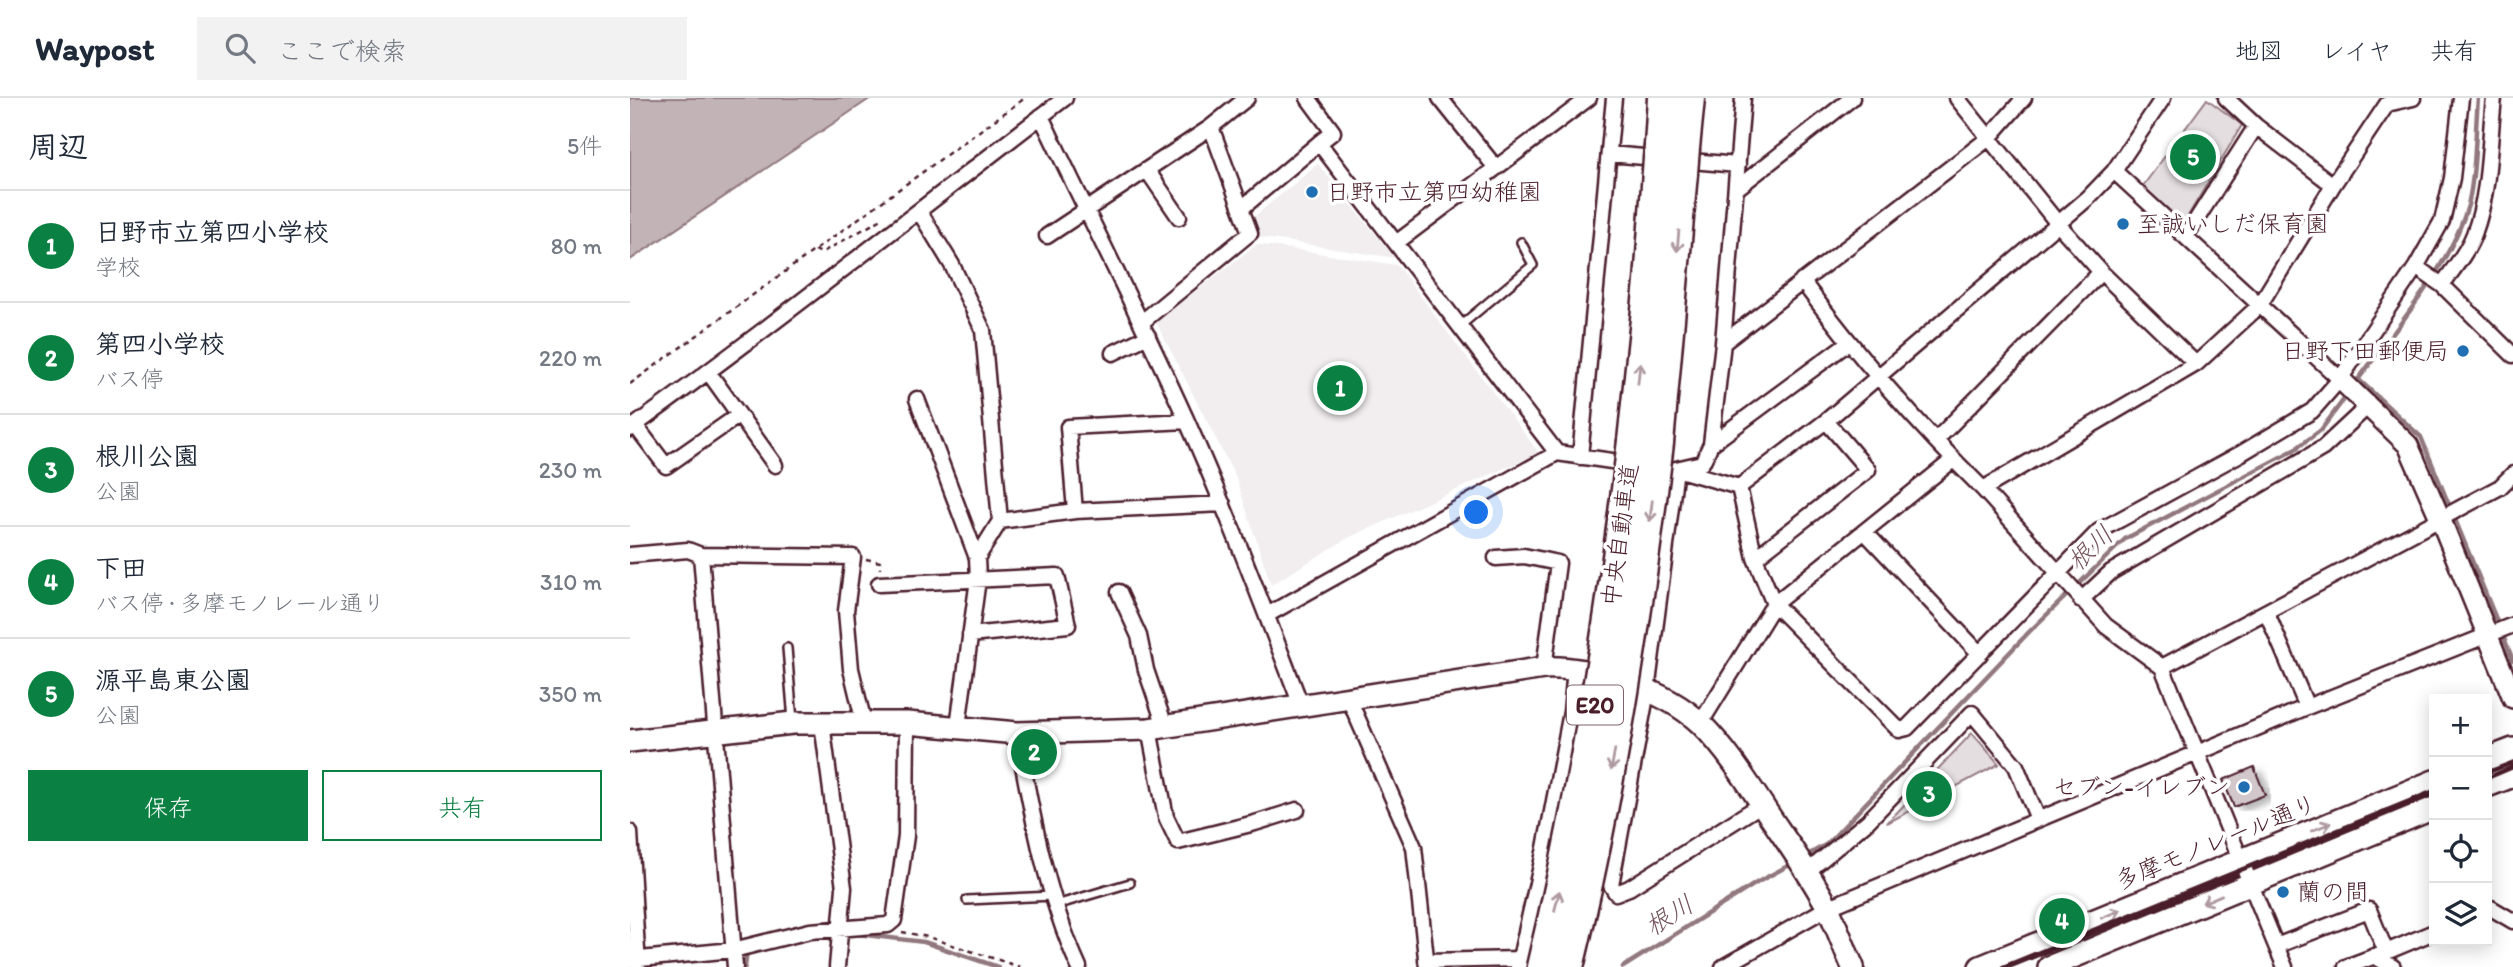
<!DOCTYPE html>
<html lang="ja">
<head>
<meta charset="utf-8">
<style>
  :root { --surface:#fff; --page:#f2f2f3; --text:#1f2937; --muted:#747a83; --line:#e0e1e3; --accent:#0b8043 }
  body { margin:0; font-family:Itim,"Klee One",sans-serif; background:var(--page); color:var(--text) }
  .controls { position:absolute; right:21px; bottom:21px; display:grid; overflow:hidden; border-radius:0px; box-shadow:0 4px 18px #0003 }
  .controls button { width:63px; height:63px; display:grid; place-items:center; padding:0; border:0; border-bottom:2px solid var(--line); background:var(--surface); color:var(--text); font:35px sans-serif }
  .you { position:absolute; left:847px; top:415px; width:24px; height:24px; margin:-18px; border:5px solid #fff; border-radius:50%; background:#1a73e8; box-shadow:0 0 0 10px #1a73e833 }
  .badge { display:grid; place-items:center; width:46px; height:46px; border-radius:50%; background:var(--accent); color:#fff; font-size:23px; font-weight:700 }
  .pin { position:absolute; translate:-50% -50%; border:4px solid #fff; box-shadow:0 2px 7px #0006 }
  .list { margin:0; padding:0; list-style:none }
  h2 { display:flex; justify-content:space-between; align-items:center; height:91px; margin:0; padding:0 28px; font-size:30px }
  h2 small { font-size:23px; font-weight:400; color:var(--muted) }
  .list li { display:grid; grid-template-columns:46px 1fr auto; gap:21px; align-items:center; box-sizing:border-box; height:112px; padding:0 28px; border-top:2px solid var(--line) }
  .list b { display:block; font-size:26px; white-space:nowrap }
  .list p { margin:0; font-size:23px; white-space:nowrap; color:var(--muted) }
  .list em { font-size:23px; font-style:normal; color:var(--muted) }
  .actions { display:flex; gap:14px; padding:21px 28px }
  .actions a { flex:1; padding:16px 0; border:2px solid var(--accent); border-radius:0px; text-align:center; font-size:24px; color:var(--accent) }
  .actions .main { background:var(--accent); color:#fff }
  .icon { flex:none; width:38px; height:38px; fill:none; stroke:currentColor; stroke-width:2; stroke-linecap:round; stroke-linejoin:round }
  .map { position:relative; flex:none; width:1883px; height:869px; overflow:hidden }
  header { display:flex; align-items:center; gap:42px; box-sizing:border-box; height:98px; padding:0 35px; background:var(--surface); border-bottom:2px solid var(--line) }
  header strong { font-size:33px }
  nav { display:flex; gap:38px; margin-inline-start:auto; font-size:24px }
  .search { width:490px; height:63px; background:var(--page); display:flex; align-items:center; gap:18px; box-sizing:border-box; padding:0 24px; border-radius:0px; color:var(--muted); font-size:26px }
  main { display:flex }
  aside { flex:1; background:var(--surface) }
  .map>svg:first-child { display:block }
</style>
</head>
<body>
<header>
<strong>Waypost</strong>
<div class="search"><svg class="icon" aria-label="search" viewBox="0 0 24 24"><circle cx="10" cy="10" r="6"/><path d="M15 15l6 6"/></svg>ここで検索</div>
<nav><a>地図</a><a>レイヤ</a><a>共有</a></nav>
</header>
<main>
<aside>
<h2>周辺<small>5件</small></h2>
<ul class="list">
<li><span class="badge">1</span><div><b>日野市立第四小学校</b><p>学校</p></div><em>80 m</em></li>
<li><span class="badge">2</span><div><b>第四小学校</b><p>バス停</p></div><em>220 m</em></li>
<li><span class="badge">3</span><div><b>根川公園</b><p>公園</p></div><em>230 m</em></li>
<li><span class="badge">4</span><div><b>下田</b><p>バス停 · 多摩モノレール通り</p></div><em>310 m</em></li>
<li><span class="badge">5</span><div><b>源平島東公園</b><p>公園</p></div><em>350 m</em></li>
</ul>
<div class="actions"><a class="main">保存</a><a>共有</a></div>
</aside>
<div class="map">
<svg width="1883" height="869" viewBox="0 0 1883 869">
  <defs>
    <filter id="shadow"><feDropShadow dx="8" dy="4.5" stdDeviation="3.5" flood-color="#0004"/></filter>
  </defs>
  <rect width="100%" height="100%" fill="#fff"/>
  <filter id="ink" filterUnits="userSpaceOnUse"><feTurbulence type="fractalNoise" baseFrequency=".0143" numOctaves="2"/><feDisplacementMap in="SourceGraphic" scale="14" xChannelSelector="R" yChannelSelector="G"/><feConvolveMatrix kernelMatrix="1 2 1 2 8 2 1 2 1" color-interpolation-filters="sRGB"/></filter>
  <g filter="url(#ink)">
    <!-- built -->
    <path fill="#f2eeef" d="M688 66 765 160 629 139 620 122Z
      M627 146 767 167 909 355 718 440 641 487 606 380 526 224Z"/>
    <!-- green -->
    <path fill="#e5dee0" stroke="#987e86" stroke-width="2" d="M1577 1 1612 27 1552 128 1510 92Z
      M1342 635 1369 666 1257 725Z"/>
    <!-- water -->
    <path fill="#c1b3b6" stroke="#91787e" stroke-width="2" d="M0 0H241L0 162Z"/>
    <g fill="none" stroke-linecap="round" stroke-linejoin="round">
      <!-- stream -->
      <path stroke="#91787e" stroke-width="4.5" d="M1728 281 1791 339 1883 562
        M1724 287C1762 235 1821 168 1838 107 1846 73 1845 34 1848 0
        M1176 758 1197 746 1399 534 1495 441 1664 352 1691 332 1717 297
        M227 836 294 844 368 869
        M115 869 117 853
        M993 869 1128 784 1165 764"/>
    </g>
    <!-- building -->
    <path fill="#d2c7cb" stroke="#4a1f2b" stroke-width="2" filter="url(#shadow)" d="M1624 669 1635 697 1604 709 1593 682Z"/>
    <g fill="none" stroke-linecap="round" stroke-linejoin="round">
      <!-- service casing -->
      <g stroke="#4a1f2b" stroke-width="12">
        <path id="service" d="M830 228 903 167 891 144
          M157 550 163 623
          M337 802 423 798
          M426 807 500 785"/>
      </g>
      <!-- minor casing -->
      <g stroke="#4a1f2b" stroke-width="19">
        <path id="minor" d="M678 0 703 34 689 45
          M810 0 866 70
          M1113 0 1093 245 1081 346 1072 365 1046 371 1017 593 981 787 986 795 999 790 1132 706
          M1327 0 1429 127 1471 174 1566 266
          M1596 0 1626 28 1703 87
          M411 18C459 119 510 219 556 321 598 415 634 511 671 607
          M581 29 617 0
          M979 56 1108 67
          M517 72 549 119
          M1484 73 1710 281
          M1106 91 1222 0
          M612 110 689 45 927 355
          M289 113 322 167 353 232 370 423 347 460 348 481 328 628
          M417 138 581 29 620 135 512 224
          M1556 138 1626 28
          M766 145 959 0
          M1786 169 1812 187 1883 257
          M1172 183C1227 257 1287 326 1353 391L1566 266 1629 208 1703 87 1757 6 1783 0
          M1812 187C1823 171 1837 155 1844 136 1860 94 1859 44 1864 0
          M1093 245 1359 40 1394 0
          M483 255 518 238
          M79 275 145 367
          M287 301 347 460
          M5 327 36 368 109 317
          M0 331C148 224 290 111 435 0
          M1306 342 1471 174
          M1081 346 1218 245
          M950 359 984 0
          M1050 372 1109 389
          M1109 389 1125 460 1144 506 1269 632 1277 630 1469 433 1610 356 1682 313 1710 281 1786 169 1812 123 1822 80 1831 0
          M1109 389 1196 323 1458 100 1484 73 1533 0
          M1353 391 1476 528 1532 569 1646 848 1739 812 1756 854 1716 869
          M445 413 438 329 557 323
          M370 423 445 413 593 406
          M1235 434 1350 556
          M0 457 58 452 71 457 223 459 216 513 221 571 234 625
          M71 457 105 869
          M866 460 894 458 928 465 914 570
          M1125 460 1238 372 1196 323
          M249 486 427 478 438 527 340 537
          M489 494 509 538 516 572 535 628
          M1451 502 1481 474 1693 350 1738 308
          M1637 515 1677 609
          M637 517 927 355 1002 366
          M1532 569 1870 389 1883 376
          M719 601 784 749 797 869
          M192 625 214 790 207 869
          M1070 626 1144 506 1323 362
          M519 631 536 719 548 744 625 725 667 712
          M387 635C401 712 416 797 449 869
          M0 734 8 869
          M1177 774 1238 723 1342 615 1386 668 1408 721
          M1857 812 1861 810 1883 823
          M1646 848 1655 869
          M1756 854 1804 834
          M1744 858 1763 869
          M0 862 103 852 180 833 258 827 264 822 276 738 277 625
          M796 863 889 861
          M888 869 915 750 941 614 945 571
          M1093 869 1197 810 1677 609 1883 527"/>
      </g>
      <!-- tertiary casing -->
      <g stroke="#4a1f2b" stroke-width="24">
        <path id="tertiary" d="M1710 281 1778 347 1810 420 1883 600"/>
      </g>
      <!-- secondary casing -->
      <g stroke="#4a1f2b" stroke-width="26">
        <path id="secondary" d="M0 643 163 625H277L387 635 519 631 914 570C962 568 1036 592 1071 626 1096 651 1116 682 1135 711 1156 743 1180 775 1198 810 1207 829 1214 850 1223 869
          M1857 661 1883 651
          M1857 688 1883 678
          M1350 869 1804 683
          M1419 869 1804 710"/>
      </g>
      <!-- motorway casing -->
      <g stroke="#4a1f2b" stroke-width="33">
        <path id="motorway" d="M1029 48 1032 0
          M1055 50 1060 0
          M1002 343 1019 184 1027 73
          M1029 345 1053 75"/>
      </g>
      <!-- path -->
      <path stroke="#4a1f2b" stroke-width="2.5" stroke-dasharray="5 5" stroke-linecap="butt" d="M185 152 191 155 252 121
        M0 286 395 0
        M236 461 250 464V471
        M272 834 298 839 390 869"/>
      <!-- service -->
      <use href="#service" stroke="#fff" stroke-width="7"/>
      <!-- minor -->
      <use href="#minor" stroke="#fff" stroke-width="14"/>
      <!-- tertiary -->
      <use href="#tertiary" stroke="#fff" stroke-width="19"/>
      <!-- secondary -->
      <use href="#secondary" stroke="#fff" stroke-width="21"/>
      <!-- motorway -->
      <use href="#motorway" stroke="#fff" stroke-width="28"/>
      <!-- rail -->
      <path stroke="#4a1f2b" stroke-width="4.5" d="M1857 680 1883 669
        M1373 869 1804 693"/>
      <!-- motorway-bridge casing -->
      <g stroke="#4a1f2b" stroke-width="33" stroke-linecap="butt">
        <path id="motorway-bridge" d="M1027 73 1029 48
          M1053 75 1055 50
          M911 869C953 695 981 520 1002 343
          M939 869C981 696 1008 521 1029 345"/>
      </g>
      <!-- motorway-bridge -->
      <use href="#motorway-bridge" stroke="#fff" stroke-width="28"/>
    </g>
    <!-- one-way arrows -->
    <defs><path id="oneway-shaft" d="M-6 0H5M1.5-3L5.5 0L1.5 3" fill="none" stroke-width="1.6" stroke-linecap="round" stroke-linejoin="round" transform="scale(1.75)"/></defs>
    <g stroke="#ae9aa0">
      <use href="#oneway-shaft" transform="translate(1048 143) rotate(95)"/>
      <use href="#oneway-shaft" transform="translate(1009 275) rotate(-84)"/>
      <use href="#oneway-shaft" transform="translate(1021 413) rotate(97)"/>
      <use href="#oneway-shaft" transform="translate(983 662) rotate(100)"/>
      <use href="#oneway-shaft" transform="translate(1691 729) rotate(-22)"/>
      <use href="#oneway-shaft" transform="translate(1582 801) rotate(157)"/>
      <use href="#oneway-shaft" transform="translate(927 803) rotate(-76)"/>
      <use href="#oneway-shaft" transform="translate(1481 816) rotate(-23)"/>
    </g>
  </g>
  <!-- markers -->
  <g fill="#1f6fb2" stroke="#fff" stroke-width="2.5">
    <circle cx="682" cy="94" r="7"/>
    <circle cx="1493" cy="126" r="7"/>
    <circle cx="1833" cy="253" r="7"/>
    <circle cx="1614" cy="689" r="7"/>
    <circle cx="1653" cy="794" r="7"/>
  </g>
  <g text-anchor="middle" stroke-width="7" stroke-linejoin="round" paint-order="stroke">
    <!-- shield labels -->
    <rect fill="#fff" stroke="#80626b" stroke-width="2" x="937" y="587.5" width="56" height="39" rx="5"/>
    <g font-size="23" font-weight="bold" fill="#4a1f2b">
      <text x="965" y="615">E20</text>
    </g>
    <!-- poi labels -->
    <g font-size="24" fill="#4a1f2b" stroke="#fff" text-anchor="start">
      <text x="696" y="102">日野市立第四幼稚園</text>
      <text x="1507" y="134">至誠いしだ保育園</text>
      <text x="1819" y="261" text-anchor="end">日野下田郵便局</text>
      <text x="1600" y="697" text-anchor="end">セブン-イレブン</text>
      <text x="1667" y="802">蘭の間</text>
    </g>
    <!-- street labels -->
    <g font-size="24" fill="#4a1f2b" stroke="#fff">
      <text transform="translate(990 437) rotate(-82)" y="8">中央自動車道</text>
      <text transform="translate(1586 744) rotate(-22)" y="8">多摩モノレール通り</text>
    </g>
    <!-- water labels -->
    <g font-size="26" font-style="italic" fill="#74535c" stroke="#fff">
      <text transform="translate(1460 450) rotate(-44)" y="9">根川</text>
      <text transform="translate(1039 817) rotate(-32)" y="9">根川</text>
    </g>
  </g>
</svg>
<div class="controls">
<button>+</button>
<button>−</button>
<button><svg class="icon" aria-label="locate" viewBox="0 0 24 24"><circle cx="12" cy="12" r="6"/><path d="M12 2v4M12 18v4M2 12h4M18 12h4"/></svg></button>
<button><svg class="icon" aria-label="layers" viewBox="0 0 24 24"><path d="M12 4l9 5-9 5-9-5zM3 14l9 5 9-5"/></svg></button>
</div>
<div class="you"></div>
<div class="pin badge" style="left:710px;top:290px">1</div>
<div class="pin badge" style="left:404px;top:654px">2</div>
<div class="pin badge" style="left:1299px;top:696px">3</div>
<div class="pin badge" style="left:1432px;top:823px">4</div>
<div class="pin badge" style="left:1563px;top:59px">5</div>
</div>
</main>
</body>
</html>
